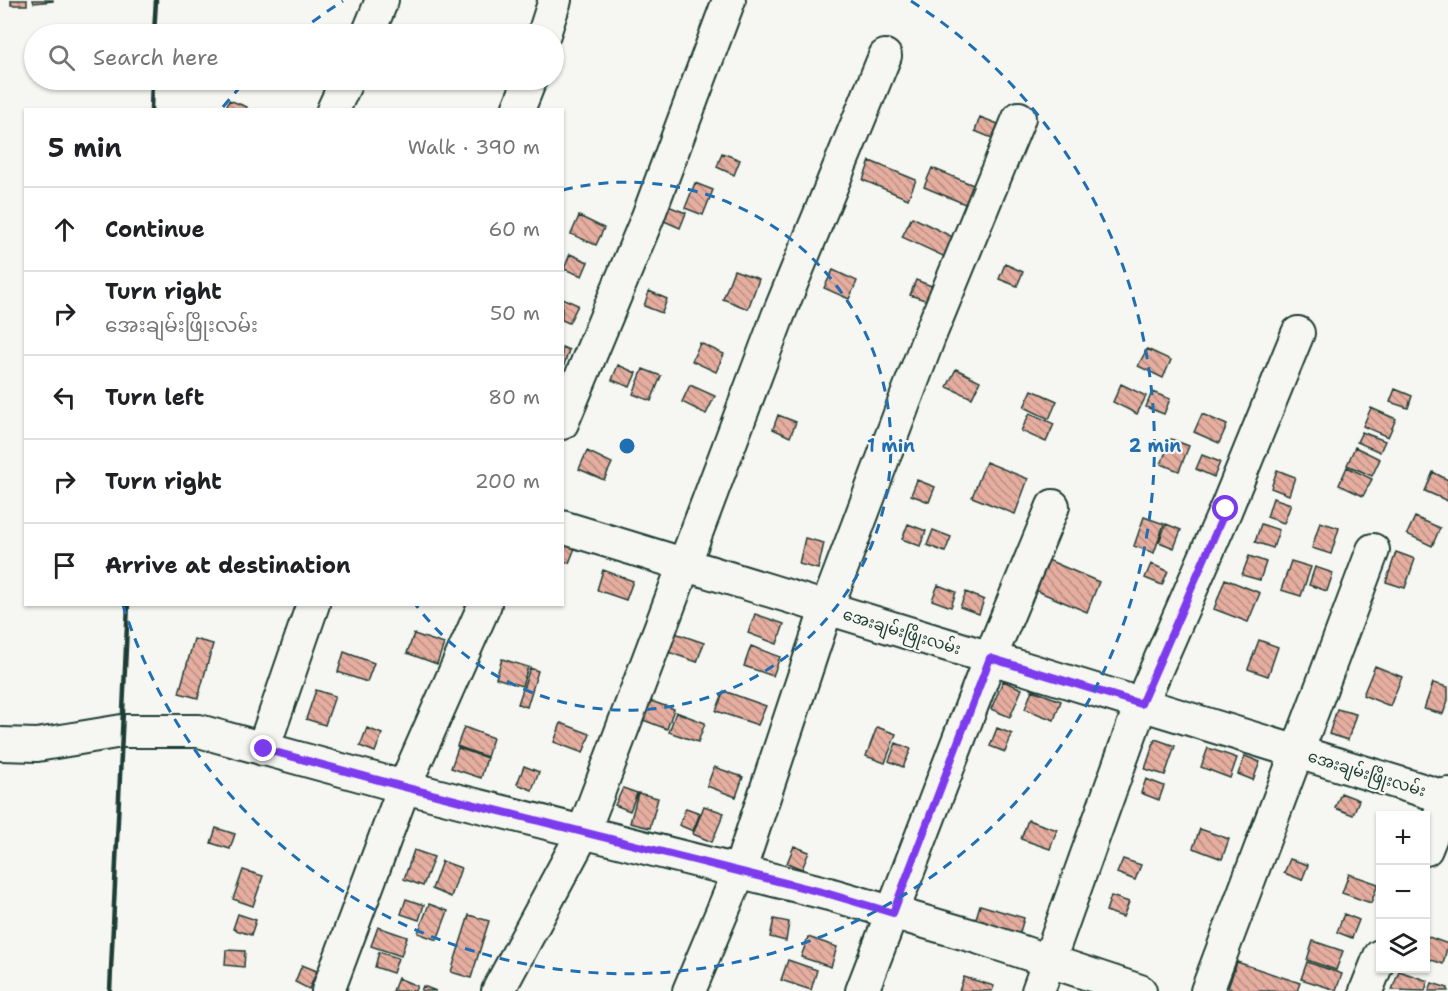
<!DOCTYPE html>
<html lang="en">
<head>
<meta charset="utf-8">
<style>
  :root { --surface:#fff; --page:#f6f6f6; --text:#202124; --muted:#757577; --line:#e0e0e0 }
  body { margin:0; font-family:"Shantell Sans","Noto Sans Myanmar",sans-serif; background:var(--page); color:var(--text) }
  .controls { position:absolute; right:18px; bottom:18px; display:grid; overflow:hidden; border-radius:0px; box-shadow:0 2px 4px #0004 }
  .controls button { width:54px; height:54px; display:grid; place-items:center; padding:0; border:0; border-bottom:2px solid var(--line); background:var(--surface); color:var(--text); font:30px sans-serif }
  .stop { position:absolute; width:18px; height:18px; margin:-14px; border:4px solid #7c3aed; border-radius:50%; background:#fff }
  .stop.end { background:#7c3aed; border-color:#fff; box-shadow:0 2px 6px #0008 }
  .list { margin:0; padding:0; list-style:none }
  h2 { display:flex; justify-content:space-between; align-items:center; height:78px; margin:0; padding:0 24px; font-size:26px }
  h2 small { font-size:20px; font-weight:400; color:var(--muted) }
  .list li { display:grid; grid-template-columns:39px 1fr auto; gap:18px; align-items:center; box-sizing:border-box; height:84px; padding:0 24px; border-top:2px solid var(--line) }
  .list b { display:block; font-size:22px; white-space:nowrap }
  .list p { margin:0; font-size:20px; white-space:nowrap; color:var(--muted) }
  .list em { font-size:20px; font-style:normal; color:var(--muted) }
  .icon { flex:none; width:33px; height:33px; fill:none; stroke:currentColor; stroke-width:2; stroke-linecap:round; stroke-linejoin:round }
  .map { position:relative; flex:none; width:1448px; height:991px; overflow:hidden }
  .search { position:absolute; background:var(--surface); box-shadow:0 2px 4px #0004; left:24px; top:24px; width:540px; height:66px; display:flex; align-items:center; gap:15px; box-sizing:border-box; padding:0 21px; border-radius:33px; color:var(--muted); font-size:22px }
  .panel { position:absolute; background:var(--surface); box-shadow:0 2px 4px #0004; left:24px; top:108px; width:540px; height:498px; border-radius:0px }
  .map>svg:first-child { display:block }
</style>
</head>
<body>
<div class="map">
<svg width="1448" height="991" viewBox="0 0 1448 991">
  <defs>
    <pattern id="building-back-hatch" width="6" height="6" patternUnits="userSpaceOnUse" patternTransform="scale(1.5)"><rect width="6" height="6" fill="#e6aea0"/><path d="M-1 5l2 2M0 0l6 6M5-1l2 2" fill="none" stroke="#ba8f83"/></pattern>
  </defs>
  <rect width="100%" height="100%" fill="#f6f6f2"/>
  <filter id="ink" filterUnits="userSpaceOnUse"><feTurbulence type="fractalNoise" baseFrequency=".0167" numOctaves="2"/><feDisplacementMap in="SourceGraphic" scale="12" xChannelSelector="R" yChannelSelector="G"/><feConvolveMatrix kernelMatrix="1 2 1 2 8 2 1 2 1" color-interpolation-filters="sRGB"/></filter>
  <g filter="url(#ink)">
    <!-- building -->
    <path fill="url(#building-back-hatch)" stroke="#1f3d34" stroke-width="1.5" d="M11 0H27V5H11Z
      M33 0H53V1L34 3Z
      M229 100 247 107 246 110H225Z
      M980 117 998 124 992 138 975 131Z
      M722 153 740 160 734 175 717 167Z
      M870 161 916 180 908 199 863 180Z
      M932 168 978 187 970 206 924 187Z
      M695 183 713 190 703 215 685 208Z
      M668 206 686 213 680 228 662 220Z
      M579 216 604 228 596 245 571 234Z
      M912 217 963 242 954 261 902 237Z
      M570 254 588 262 582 276 564 269Z
      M1005 264 1023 272 1017 286 999 279Z
      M734 270 759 279 748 309 723 299Z
      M833 270 857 281 849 299 824 288Z
      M916 280 934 287 928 301 910 295Z
      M649 291 667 299 662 313 644 306Z
      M562 298 578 305 569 323 562 320Z
      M700 343 724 354 716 372 692 361Z
      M562 347 569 350 564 365 562 364Z
      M1147 349 1171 360 1163 378 1138 366Z
      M618 365 636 373 630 387 612 380Z
      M643 369 661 376 651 401 633 394Z
      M956 369 980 381 972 398 947 387Z
      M1121 384 1146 396 1137 414 1113 402Z
      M690 385 715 396 706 414 682 402Z
      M1395 389 1412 396 1408 408 1390 402Z
      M1032 390 1057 401 1049 419 1024 407Z
      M1152 392 1170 399 1164 414 1146 407Z
      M1371 408 1396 419 1388 437 1363 426Z
      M1030 413 1054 424 1046 442 1021 431Z
      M1202 414 1227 425 1219 443 1194 432Z
      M778 415 796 422 790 437 773 429Z
      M1362 432 1385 441 1380 452 1357 442Z
      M1171 439 1189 446 1179 471 1161 464Z
      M1355 447 1380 459 1372 476 1347 465Z
      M587 451 612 463 604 480 579 469Z
      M1202 455 1220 462 1214 477 1196 469Z
      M986 462 1028 479 1015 514 972 497Z
      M1347 467 1372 479 1363 496 1339 485Z
      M1277 470 1295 477 1289 495 1271 488Z
      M1433 472 1448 480V501L1425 491Z
      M917 480 935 487 929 502 911 495Z
      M1273 498 1291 504 1284 523 1267 517Z
      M1144 517 1164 524 1154 553 1134 546Z
      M1415 517 1440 528 1432 546 1407 534Z
      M1320 522 1339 528 1331 554 1312 548Z
      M908 524 926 531 920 546 902 539Z
      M1166 524 1181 530 1174 548 1159 542Z
      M1261 524 1279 530 1273 548 1255 542Z
      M933 530 951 537 945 552 927 545Z
      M805 538 824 543 818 569 799 564Z
      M562 543 575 548 569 563 562 560Z
      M1396 552 1415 559 1405 588 1386 582Z
      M1249 556 1266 562 1260 580 1242 575Z
      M1048 560 1099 582 1087 612 1035 590Z
      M1291 561 1311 567 1301 596 1281 590Z
      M1151 564 1168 571 1162 585 1145 578Z
      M1315 567 1333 573 1327 591 1309 585Z
      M603 570 633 581 626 600 597 590Z
      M1225 579 1260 593 1248 622 1214 609Z
      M938 585 956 592 951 607 932 600Z
      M966 592 984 600 979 614 960 607Z
      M755 614 784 624 777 644 748 633Z
      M675 633 704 643 697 662 668 652Z
      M414 634 444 644 437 664 407 653Z
      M194 639 213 644 198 698 179 693Z
      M1259 640 1278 647 1268 676 1248 669Z
      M751 646 780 657 773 676 744 666Z
      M344 652 374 663 367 682 338 672Z
      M502 659 528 667 522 686 496 678Z
      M1375 666 1402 677 1390 706 1363 695Z
      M530 668 538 671 527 707 518 704Z
      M1003 681 1022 689 1010 717 991 709Z
      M1433 683 1448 687V700L1443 714 1424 709Z
      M316 690 335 696 325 725 306 719Z
      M1032 690 1061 701 1054 720 1025 709Z
      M724 691 766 706 758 725 716 711Z
      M645 699 674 709 667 729 638 718Z
      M1337 709 1356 714 1348 740 1329 734Z
      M676 712 705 723 698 742 669 732Z
      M561 723 590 734 583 753 554 742Z
      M464 727 493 738 487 757 457 746Z
      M877 727 896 734 885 763 866 756Z
      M367 728 382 734 375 752 360 746Z
      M997 728 1012 734 1005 752 990 746Z
      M1155 739 1175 746 1165 775 1145 769Z
      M896 743 911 749 903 767 889 761Z
      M458 748 487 758 481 778 451 768Z
      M1208 748 1237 758 1230 778 1201 767Z
      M1245 756 1260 762 1253 780 1238 774Z
      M524 766 539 772 532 790 517 784Z
      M714 767 743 777 736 797 707 786Z
      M1146 779 1164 786 1159 800 1141 793Z
      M623 788 637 793 630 811 615 805Z
      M638 793 658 798 650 828 630 823Z
      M1341 793 1359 800 1353 815 1335 808Z
      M704 806 724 813 712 842 693 834Z
      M686 808 700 813 693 831 679 825Z
      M1028 820 1057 830 1050 849 1021 839Z
      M216 828 235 834 230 849 211 843Z
      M1200 829 1229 839 1222 859 1193 848Z
      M794 846 809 852 802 869 787 863Z
      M414 850 434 857 423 886 404 879Z
      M1123 859 1141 865 1135 880 1117 873Z
      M1290 859 1308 865 1302 880 1284 873Z
      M442 861 461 868 451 897 432 889Z
      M243 870 263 876 253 906 233 899Z
      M1349 874 1378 884 1371 903 1342 893Z
      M1111 896 1129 902 1123 917 1106 911Z
      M406 899 424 905 419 920 401 914Z
      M429 904 448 911 437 940 418 933Z
      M980 905 1024 918 1018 939 974 925Z
      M238 914 256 920 251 935 233 929Z
      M1344 914 1359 920 1352 938 1337 932Z
      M469 915 489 921 471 978 451 972Z
      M774 919 789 922 786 941 770 937Z
      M378 927 407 937 401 956 371 946Z
      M1426 936 1448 944 1443 964 1426 958Z
      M808 937 837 947 831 967 801 957Z
      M1313 941 1343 951 1336 970 1307 960Z
      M226 950 245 951 244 967 225 965Z
      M379 952 398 958 393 973 375 967Z
      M788 960 817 970 811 990 781 980Z
      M1237 962 1300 983 1297 991H1236L1228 988Z
      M1307 962 1342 974 1336 990 1301 979Z
      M302 965 317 971 309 989 295 982Z
      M1399 971 1428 981 1425 991 1392 990Z
      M964 977 994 986 992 991H959Z
      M398 978 417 986 415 991H393Z
      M1432 983 1448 988V991H1429Z
      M423 986 436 991H421Z"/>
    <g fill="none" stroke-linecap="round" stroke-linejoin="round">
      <!-- minor casing -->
      <g stroke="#1f3d34" stroke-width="36">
        <path id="minor" d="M368 34 382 0
          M544 34 555 0
          M333 110 347 80
          M518 110 530 80
          M562 423 647 219 729 0
          M562 527 1448 798
          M0 744 37 745 122 731H199L404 787 829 894 980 938 1140 991
          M263 749 313 604
          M1426 849 1448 794
          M328 991 404 787 485 604
          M498 991 583 833 778 316 885 56
          M689 991 739 872 827 607 929 337 1019 118
          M862 991 990 658 1053 506
          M1038 991 1141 704 1226 509 1298 333
          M1207 991 1373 550
          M1366 991 1380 956"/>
      </g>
      <!-- minor -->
      <use href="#minor" stroke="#f6f6f2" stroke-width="32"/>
      <!-- rail -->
      <path stroke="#1f3d34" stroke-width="4.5" d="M154 34 156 0
        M151 110 152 80
        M110 991 128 604"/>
    </g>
  </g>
  <g fill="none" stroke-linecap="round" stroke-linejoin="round" filter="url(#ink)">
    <!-- route -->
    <path stroke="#7c3aed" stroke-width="8" d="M264 749 404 787 829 894 893 913 990 658 1141 704 1226 509"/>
  </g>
  <!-- distance rings -->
  <g fill="none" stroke="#1f6fb2" stroke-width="3" stroke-dasharray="10 8">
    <path d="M563 190A264 264 0 1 1 416 605"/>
    <path d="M223 107A528 528 0 0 1 244 83M298 33A528 528 0 0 1 343 1M911 1A528 528 0 1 1 123 605"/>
  </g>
  <g text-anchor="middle" stroke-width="4.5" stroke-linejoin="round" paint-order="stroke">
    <!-- street labels -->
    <g font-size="16" fill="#1f3d34" stroke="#f6f6f2">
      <text transform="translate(902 631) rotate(17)" y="6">အေးချမ်းဖြိုးလမ်း</text>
      <text transform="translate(1367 773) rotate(17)" y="6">အေးချမ်းဖြိုးလမ်း</text>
    </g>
  </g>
  <circle cx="627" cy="446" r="9" fill="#1f6fb2" stroke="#f6f6f2" stroke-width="3"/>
  <g font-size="18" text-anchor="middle" font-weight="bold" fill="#1f6fb2" stroke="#f6f6f2" stroke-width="4.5" stroke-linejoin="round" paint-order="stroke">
    <text x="891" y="452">1 min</text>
    <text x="1155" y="452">2 min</text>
  </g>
</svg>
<div class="controls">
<button>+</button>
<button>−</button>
<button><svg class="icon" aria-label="layers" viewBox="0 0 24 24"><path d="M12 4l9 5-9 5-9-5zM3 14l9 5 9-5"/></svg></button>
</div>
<div class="stop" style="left:1226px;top:509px"></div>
<div class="stop end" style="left:264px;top:749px"></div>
<div class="search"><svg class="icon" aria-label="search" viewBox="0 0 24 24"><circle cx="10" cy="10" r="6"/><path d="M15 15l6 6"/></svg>Search here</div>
<section class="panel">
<h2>5 min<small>Walk · 390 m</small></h2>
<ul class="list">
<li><svg class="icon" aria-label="ahead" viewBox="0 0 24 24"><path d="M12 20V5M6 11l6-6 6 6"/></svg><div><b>Continue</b></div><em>60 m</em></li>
<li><svg class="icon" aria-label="right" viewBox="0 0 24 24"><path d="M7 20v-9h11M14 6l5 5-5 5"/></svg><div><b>Turn right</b><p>အေးချမ်းဖြိုးလမ်း</p></div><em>50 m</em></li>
<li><svg class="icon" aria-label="left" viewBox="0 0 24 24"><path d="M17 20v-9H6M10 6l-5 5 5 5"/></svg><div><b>Turn left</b></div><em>80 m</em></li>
<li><svg class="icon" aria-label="right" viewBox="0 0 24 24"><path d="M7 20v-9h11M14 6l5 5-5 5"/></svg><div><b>Turn right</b></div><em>200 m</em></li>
<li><svg class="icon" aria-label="arrive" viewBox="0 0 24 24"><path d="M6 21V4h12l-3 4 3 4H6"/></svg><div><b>Arrive at destination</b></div></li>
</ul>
</section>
</div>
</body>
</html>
